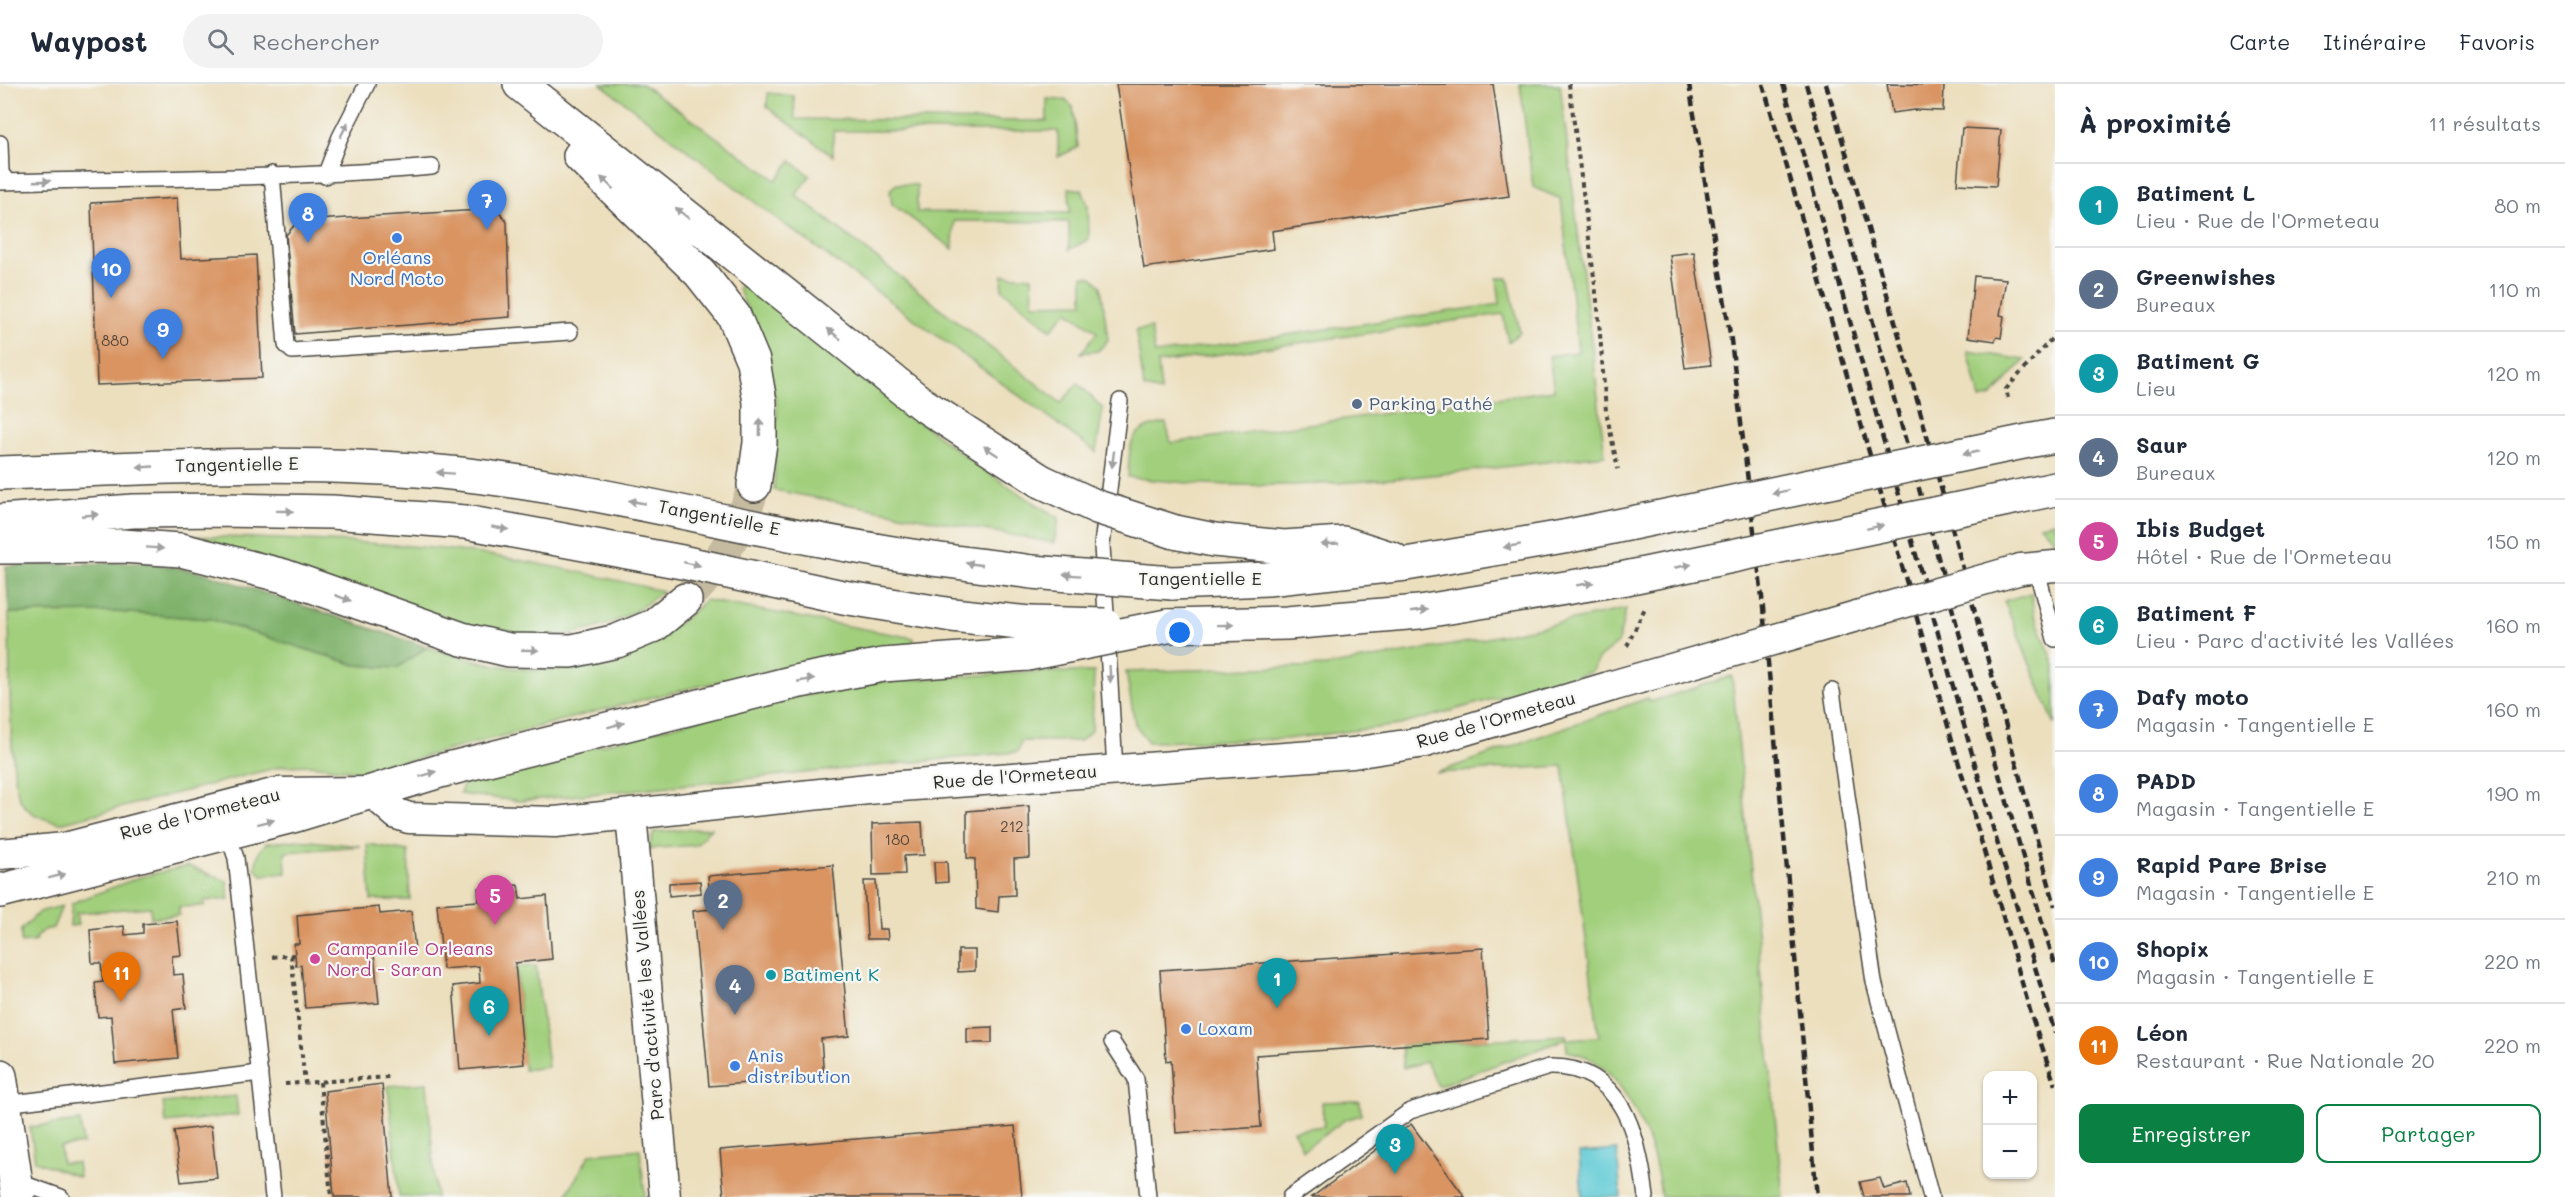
<!DOCTYPE html>
<html lang="fr">
<head>
<meta charset="utf-8">
<style>
  :root { --surface:#fff; --page:#f2f2f3; --text:#1f2937; --muted:#747a83; --line:#e0e1e3; --accent:#0b8043 }
  body { margin:0; font-family:Mali,sans-serif; background:var(--page); color:var(--text) }
  .controls { position:absolute; right:18px; bottom:18px; display:grid; overflow:hidden; border-radius:12px; box-shadow:0 2px 4px #0004 }
  .controls button { width:54px; height:54px; display:grid; place-items:center; padding:0; border:0; border-bottom:2px solid var(--line); background:var(--surface); color:var(--text); font:30px sans-serif }
  .you { position:absolute; left:1180px; top:549px; width:21px; height:21px; margin:-15px; border:4px solid #fff; border-radius:50%; background:#1a73e8; box-shadow:0 0 0 9px #1a73e833 }
  .badge { display:grid; place-items:center; width:39px; height:39px; border-radius:50%; background:var(--accent); color:#fff; font-size:20px; font-weight:700 }
  .pin { position:absolute; translate:-50% -50px; filter:drop-shadow(0 2px 3px #0008) }
  .pin::after { content:''; position:absolute; top:32px; width:21px; height:18px; background:inherit; clip-path:polygon(0 0,100% 0,50% 100%) }
  .list { margin:0; padding:0; list-style:none }
  h2 { display:flex; justify-content:space-between; align-items:center; height:78px; margin:0; padding:0 24px; font-size:26px }
  h2 small { font-size:20px; font-weight:400; color:var(--muted) }
  .list li { display:grid; grid-template-columns:39px 1fr auto; gap:18px; align-items:center; box-sizing:border-box; height:84px; padding:0 24px; border-top:2px solid var(--line) }
  .list b { display:block; font-size:22px; white-space:nowrap }
  .list p { margin:0; font-size:20px; white-space:nowrap; color:var(--muted) }
  .list em { font-size:20px; font-style:normal; color:var(--muted) }
  .actions { display:flex; gap:12px; padding:18px 24px }
  .actions a { flex:1; padding:14px 0; border:2px solid var(--accent); border-radius:12px; text-align:center; font-size:21px; color:var(--accent) }
  .actions .main { background:var(--accent); color:#fff }
  .icon { flex:none; width:33px; height:33px; fill:none; stroke:currentColor; stroke-width:2; stroke-linecap:round; stroke-linejoin:round }
  .map { position:relative; flex:none; width:2055px; height:1113px; overflow:hidden }
  header { display:flex; align-items:center; gap:36px; box-sizing:border-box; height:84px; padding:0 30px; background:var(--surface); border-bottom:2px solid var(--line) }
  header strong { font-size:28px }
  nav { display:flex; gap:33px; margin-inline-start:auto; font-size:21px }
  .search { width:420px; height:54px; background:var(--page); display:flex; align-items:center; gap:15px; box-sizing:border-box; padding:0 21px; border-radius:33px; color:var(--muted); font-size:22px }
  main { display:flex }
  aside { flex:1; background:var(--surface) }
  .map>svg:first-child { display:block }
</style>
</head>
<body>
<header>
<strong>Waypost</strong>
<div class="search"><svg class="icon" aria-label="search" viewBox="0 0 24 24"><circle cx="10" cy="10" r="6"/><path d="M15 15l6 6"/></svg>Rechercher</div>
<nav><a>Carte</a><a>Itinéraire</a><a>Favoris</a></nav>
</header>
<main>
<div class="map">
<svg width="2055" height="1113" viewBox="0 0 2055 1113">
  <rect width="100%" height="100%" fill="#f6f6f2"/>
  <filter id="ink" filterUnits="userSpaceOnUse"><feTurbulence type="fractalNoise" baseFrequency=".0167" numOctaves="2"/><feDisplacementMap in="SourceGraphic" scale="12" xChannelSelector="R" yChannelSelector="G"/><feConvolveMatrix kernelMatrix="1 2 1 2 8 2 1 2 1" color-interpolation-filters="sRGB"/></filter>
  <filter id="wash" filterUnits="userSpaceOnUse"><feTurbulence type="fractalNoise" baseFrequency=".008" numOctaves="4" result="noise"/><feDisplacementMap in="SourceGraphic" scale="24" xChannelSelector="R" yChannelSelector="G"/><feGaussianBlur stdDeviation="1.35" result="paint"/><feColorMatrix in="noise" values="0 0 0 0 0 0 0 0 0 0 0 0 0 0 0 0 0 1.4 0 .05"/><feComposite in="paint" operator="in"/></filter>
  <g filter="url(#wash)">
    <rect width="100%" height="100%" fill="#ecdfbe"/>
    <!-- green -->
    <path fill="#a1cf7c" stroke="#667d54" stroke-width="1.5" d="M601 0H642L776 96 791 77 810 92 796 111 1061 319 1078 299 1103 325 1096 368 761 123Z
      M1520 0H1560L1605 371C1446 389 1288 415 1128 393 1130 359 1128 344 1166 339L1171 359 1554 306 1549 272 1578 268 1561 115 1533 103Z
      M768 9 794 12 795 35 1047 37V15L1065 16 1073 23 1078 63 1058 73V47H833V72L767 23Z
      M896 100 917 101V128L1070 129 1069 104 1082 106 1088 122 1089 155 1069 166V138L954 137 953 165 892 120 890 106Z
      M1003 191 1032 193 1033 220 1083 219V192L1092 193 1101 202 1108 256 1098 267 1081 269 1097 248 1067 227 1051 246 1002 205Z
      M1497 194H1508L1520 248 1508 258 1503 230 1158 279 1161 308 1144 304 1136 246 1151 244 1155 270 1500 220Z
      M746 195C847 278 946 368 1059 434L1054 459 774 406 777 323 766 269 738 204Z
      M1968 267 2025 276 1992 312 1980 315Z
      M2055 438V458L2040 441Z
      M194 452C283 455 372 457 460 467 529 476 595 491 662 507 623 543 567 557 514 552 474 547 433 531 395 520 328 499 261 478 194 458Z
      M2031 509 2034 530 2055 581V641L2004 517Z
      M705 516 914 554 913 562C728 586 544 643 363 688L311 681 283 682 60 739C45 735 30 732 21 717 8 695 10 563 9 529L115 528 210 535 356 581 397 584 427 563C474 577 527 592 576 584 601 580 623 568 645 557 672 544 684 538 705 516Z
      M1626 525 1618 559 1599 574 1591 588 1400 641 1286 655 1148 658 1135 640 1126 588 1326 582 1458 560Z
      M1026 588H1094L1092 646 1080 657H1022L1017 668 520 717 460 710 464 697 748 622 877 598Z
      M1732 592 1783 1113H1661C1657 1068 1632 1002 1593 976 1586 971 1575 969 1567 967L1566 955 1438 1002 1426 978 1403 984 1401 961 1566 951 1567 955 1599 953 1563 682 1436 689 1648 614 1650 618Z
      M711 744 696 761 648 765 654 748Z
      M299 756 361 762 285 768 286 789 262 791 255 784 259 768 266 759Z
      M367 760 408 767 410 816H371Z
      M188 782 227 797 229 815 204 817V822L179 823V831L151 834 150 823 76 829 78 841 70 842 72 819 140 793Z
      M62 822 53 844 44 846 36 854 37 857 21 859V846L39 828Z
      M536 882 548 983 524 986 516 883Z
      M427 999 436 1113H399L388 1002Z
      M236 1012 238 1031 166 1039 163 1019Z
      M1360 1017 1361 1031 1345 1036 1303 1066 1293 1046 1324 1042 1322 1018Z
      M80 1037 83 1060 60 1063 62 1079H77L79 1093 35 1077 30 1043Z
      M640 1065 645 1113H565L590 1070Z"/>
    <!-- forest -->
    <path fill="#80b26c" stroke="#566e4c" stroke-width="1.5" d="M143 478 205 489 427 563 397 584 356 581 210 535 115 528 9 529 6 482Z"/>
    <!-- water -->
    <path fill="#5ecad5" stroke="#447a80" stroke-width="1.5" d="M1617 1066 1621 1113H1582L1579 1069Z"/>
    <g id="blocks">
      <!-- building -->
      <path fill="#d99462" d="M1116 0H1493L1509 112 1272 147 1274 165 1144 184Z
        M1887 0 1944 1 1943 27 1915 26 1892 29Z
        M1962 44 2001 46 1996 102 1957 100Z
        M177 114 181 175 256 171 262 294 97 301 91 119Z
        M497 125 507 138 510 233 295 250 286 151 298 137Z
        M1694 168 1711 281 1685 284 1670 171Z
        M1974 192 2006 195 2000 231 2004 232 2001 254 1997 253 1995 257 1968 253Z
        M1029 722 1030 774 1014 775 1015 811 999 812 998 828 976 825 975 775 967 774V727Z
        M922 738 924 771 904 772 905 790 873 791 872 740Z
        M934 778H947L948 798 935 799Z
        M833 781 849 952 821 955 824 993 709 1002 693 827 711 825 708 792Z
        M700 797 701 809 669 812V799Z
        M864 797H876L879 845H887L888 855H867Z
        M518 801 520 815 547 812 552 875 515 879 524 980 460 986 453 902 480 899 479 882 443 885 437 820 479 817 478 804Z
        M379 823 380 830 411 827 415 866 374 870 379 919 305 924 301 881 296 882 294 860H299L297 831Z
        M177 837 181 871 172 872 173 891 183 890 186 924 173 926 178 974 115 980 111 932 98 933 95 899 103 898 101 879H92L90 846 124 842 125 851 143 849V840Z
        M1483 864 1489 955 1256 971 1261 1043 1176 1049 1171 976 1166 977 1160 886Z
        M958 866H975V887L958 888Z
        M992 943V959H967V944Z
        M382 1000 392 1113H334L325 1007Z
        M1411 1040 1465 1113H1312Z
        M211 1042 217 1094 181 1098 174 1047Z
        M1015 1042 1022 1113H724L720 1066Z
        M1880 1094 1884 1105 1907 1099 1910 1113H1864L1860 1098Z"/>
    </g>
  </g>
  <g filter="url(#ink)">
    <use href="#blocks" fill-opacity="0" stroke="#484641" stroke-width="1.5"/>
    <g fill="none" stroke-linecap="round" stroke-linejoin="round">
      <!-- primary-tunnel -->
      <path stroke="#c5bba1" stroke-width="33" stroke-dasharray="33 16" stroke-linecap="butt" d="M685 516C718 484 741 445 754 401"/>
      <!-- service casing -->
      <g stroke="#484641" stroke-width="18">
        <path id="service" d="M0 59 1 89 8 98
          M272 90 286 261 292 267 570 248
          M325 92 340 53 367 0
          M0 98C144 94 289 95 432 83
          M2036 483 2055 555
          M1832 607 1874 898 1931 1113
          M1115 686 1102 461 1120 317
          M227 748 236 774 273 1113
          M1112 958 1136 995 1148 1113
          M4 1020 260 989
          M16 1097 61 1113
          M1290 1113 1410 1027 1549 983C1623 981 1639 1053 1646 1113"/>
      </g>
      <!-- minor casing -->
      <g stroke="#484641" stroke-width="33">
        <path id="minor" d="M2021 485 2055 482
          M631 730 665 1113
          M0 770 65 764 277 709 372 708 397 730 409 734 555 738 887 703 1353 669 1425 658 1612 602"/>
      </g>
      <!-- primary casing -->
      <g stroke="#484641" stroke-width="36">
        <path id="primary" d="M520 0 922 320 1041 397
          M580 72 700 189 734 232 753 277 760 318V359L754 401
          M2028 357 2055 352
          M0 389C154 384 306 374 460 390 602 406 740 444 881 467 931 476 982 481 1032 488
          M2017 413 2055 405
          M0 437 133 427 224 426 332 428 465 438 682 478 843 513 952 531 1029 539
          M1175 448 1214 456 1284 463 1343 459 1393 475
          M0 463 122 462 181 466 284 492 462 555 509 566 572 567 617 557 653 542 685 516
          M1172 499 1267 495 1406 480 1569 452
          M1167 542 1287 539 1419 528 1626 494
          M0 807 296 731 440 687 795 598 883 581 1027 570
          M0 992 18 1113"/>
      </g>
      <!-- path -->
      <path stroke="#484641" stroke-width="4" stroke-dasharray="4.5 4.5" stroke-linecap="butt" d="M1569 0 1598 224 1606 327 1618 385
        M2008 314 2006 305 2055 251
        M1627 562 1645 524
        M291 871 305 999
        M272 873 295 871
        M320 998 331 1113
        M285 1000 389 993"/>
      <!-- service -->
      <use href="#service" stroke="#fff" stroke-width="15"/>
      <!-- minor -->
      <use href="#minor" stroke="#fff" stroke-width="30"/>
      <!-- primary -->
      <use href="#primary" stroke="#fff" stroke-width="33"/>
      <!-- rail -->
      <path stroke="#2b2b2b" stroke-width="4.5" stroke-dasharray="9 4.5" stroke-linecap="butt" d="M1689 0 1731 256 1762 513 1817 1113
        M1763 0 2031 930 2055 1001
        M1783 0 1995 751 2055 949
        M1806 0C1890 293 1967 589 2055 881
        M1826 0 1907 279 2055 822"/>
      <!-- minor-bridge casing -->
      <g stroke="#484641" stroke-width="33" stroke-linecap="butt">
        <path id="minor-bridge" d="M1612 602 2021 485"/>
      </g>
      <!-- primary-bridge casing -->
      <g stroke="#484641" stroke-width="36" stroke-linecap="butt">
        <path id="primary-bridge" d="M1041 397 1097 423 1175 448
          M1569 452 2028 357
          M1032 488 1172 499
          M1626 494 2017 413
          M1029 539 1105 541
          M1027 570 1167 542"/>
      </g>
      <!-- minor-bridge -->
      <use href="#minor-bridge" stroke="#fff" stroke-width="30"/>
      <!-- primary-bridge -->
      <use href="#primary-bridge" stroke="#fff" stroke-width="33"/>
    </g>
    <!-- one-way arrows -->
    <defs><path id="oneway-solid" d="M-6-.8H1V-3.2L6.5 0L1 3.2V.8H-6Z" transform="scale(1.5)"/></defs>
    <g fill="#a0a0a0">
      <use href="#oneway-solid" transform="translate(344 46) rotate(-63)"/>
      <use href="#oneway-solid" transform="translate(42 97) rotate(-2)"/>
      <use href="#oneway-solid" transform="translate(607 99) rotate(-136)"/>
      <use href="#oneway-solid" transform="translate(682 129) rotate(-141)"/>
      <use href="#oneway-solid" transform="translate(834 250) rotate(-141)"/>
      <use href="#oneway-solid" transform="translate(760 343) rotate(-89)"/>
      <use href="#oneway-solid" transform="translate(991 367) rotate(-146)"/>
      <use href="#oneway-solid" transform="translate(1971 369) rotate(168)"/>
      <use href="#oneway-solid" transform="translate(1113 375) rotate(97)"/>
      <use href="#oneway-solid" transform="translate(145 383) rotate(177)"/>
      <use href="#oneway-solid" transform="translate(445 389) rotate(-176)"/>
      <use href="#oneway-solid" transform="translate(1780 408) rotate(168)"/>
      <use href="#oneway-solid" transform="translate(637 418) rotate(-169)"/>
      <use href="#oneway-solid" transform="translate(285 427) rotate(1)"/>
      <use href="#oneway-solid" transform="translate(90 431) rotate(-5)"/>
      <use href="#oneway-solid" transform="translate(1875 443) rotate(-12)"/>
      <use href="#oneway-solid" transform="translate(500 444) rotate(10)"/>
      <use href="#oneway-solid" transform="translate(1330 460) rotate(177)"/>
      <use href="#oneway-solid" transform="translate(1512 462) rotate(170)"/>
      <use href="#oneway-solid" transform="translate(155 464) rotate(4)"/>
      <use href="#oneway-solid" transform="translate(692 480) rotate(12)"/>
      <use href="#oneway-solid" transform="translate(974 480) rotate(-172)"/>
      <use href="#oneway-solid" transform="translate(1683 482) rotate(-11)"/>
      <use href="#oneway-solid" transform="translate(1072 491) rotate(-176)"/>
      <use href="#oneway-solid" transform="translate(1585 500) rotate(-9)"/>
      <use href="#oneway-solid" transform="translate(343 514) rotate(20)"/>
      <use href="#oneway-solid" transform="translate(1419 527) rotate(-8)"/>
      <use href="#oneway-solid" transform="translate(1225 541) rotate(-1)"/>
      <use href="#oneway-solid" transform="translate(530 566) rotate(1)"/>
      <use href="#oneway-solid" transform="translate(1110 590) rotate(87)"/>
      <use href="#oneway-solid" transform="translate(806 596) rotate(-11)"/>
      <use href="#oneway-solid" transform="translate(616 641) rotate(-15)"/>
      <use href="#oneway-solid" transform="translate(428 690) rotate(-18)"/>
      <use href="#oneway-solid" transform="translate(266 738) rotate(-14)"/>
      <use href="#oneway-solid" transform="translate(57 792) rotate(-15)"/>
    </g>
  </g>
  <!-- markers -->
  <g fill="#3f7fe0" stroke="#f6f6f2" stroke-width="2">
    <circle cx="397" cy="154" r="6"/>
    <circle cx="1186" cy="945" r="6"/>
    <circle cx="735" cy="982" r="6"/>
  </g>
  <circle fill="#5c6f8a" stroke="#f6f6f2" stroke-width="2" cx="1357" cy="320" r="6"/>
  <circle fill="#d1479c" stroke="#f6f6f2" stroke-width="2" cx="315" cy="875" r="6"/>
  <circle fill="#0f9aa8" stroke="#f6f6f2" stroke-width="2" cx="771" cy="891" r="6"/>
  <g text-anchor="middle" stroke-width="4.5" stroke-linejoin="round" paint-order="stroke">
    <!-- number labels -->
    <g font-size="15" fill="#564539">
      <text x="115" y="262">880</text>
      <text x="1012" y="748">212</text>
      <text x="897" y="761">180</text>
    </g>
    <!-- shop labels -->
    <g font-size="18" fill="#366cbe" stroke="#f6f6f2" text-anchor="start">
      <text x="397" y="180" text-anchor="middle">Orléans<tspan x="397" dy="21">Nord Moto</tspan></text>
      <text x="1198" y="951">Loxam</text>
      <text x="747" y="978">Anis<tspan x="747" dy="21">distribution</tspan></text>
    </g>
    <!-- service labels -->
    <g font-size="18" fill="#4e5e75" stroke="#f6f6f2" text-anchor="start">
      <text x="1369" y="326">Parking Pathé</text>
    </g>
    <!-- street labels -->
    <g font-size="18" fill="#2b2b2b" stroke="#f6f6f2">
      <text transform="translate(237 381) rotate(-1)" y="6">Tangentielle E</text>
      <text transform="translate(719 434) rotate(11)" y="6">Tangentielle E</text>
      <text x="1200" y="501">Tangentielle E</text>
      <text transform="translate(1496 636) rotate(-16)" y="6">Rue de l'Ormeteau</text>
      <text transform="translate(1015 693) rotate(-4)" y="6">Rue de l'Ormeteau</text>
      <text transform="translate(200 730) rotate(-14)" y="6">Rue de l'Ormeteau</text>
      <text transform="translate(648 921) rotate(-95)" y="6">Parc d'activité les Vallées</text>
    </g>
    <!-- hotel labels -->
    <g font-size="18" fill="#b23c85" stroke="#f6f6f2" text-anchor="start">
      <text x="327" y="871">Campanile Orleans<tspan x="327" dy="21">Nord - Saran</tspan></text>
    </g>
    <!-- culture labels -->
    <g font-size="18" fill="#0d838f" stroke="#f6f6f2" text-anchor="start">
      <text x="783" y="897">Batiment K</text>
    </g>
  </g>
</svg>
<div class="controls">
<button>+</button>
<button>−</button>
</div>
<div class="you"></div>
<div class="pin badge" style="left:1277px;top:924px;background:#0f9aa8">1</div>
<div class="pin badge" style="left:723px;top:846px;background:#5c6f8a">2</div>
<div class="pin badge" style="left:1395px;top:1090px;background:#0f9aa8">3</div>
<div class="pin badge" style="left:735px;top:931px;background:#5c6f8a">4</div>
<div class="pin badge" style="left:495px;top:841px;background:#d1479c">5</div>
<div class="pin badge" style="left:489px;top:952px;background:#0f9aa8">6</div>
<div class="pin badge" style="left:487px;top:146px;background:#3f7fe0">7</div>
<div class="pin badge" style="left:308px;top:159px;background:#3f7fe0">8</div>
<div class="pin badge" style="left:163px;top:275px;background:#3f7fe0">9</div>
<div class="pin badge" style="left:111px;top:214px;background:#3f7fe0">10</div>
<div class="pin badge" style="left:121px;top:918px;background:#e8710a">11</div>
</div>
<aside>
<h2>À proximité<small>11 résultats</small></h2>
<ul class="list">
<li><span class="badge" style="background:#0f9aa8">1</span><div><b>Batiment L</b><p>Lieu · Rue de l'Ormeteau</p></div><em>80 m</em></li>
<li><span class="badge" style="background:#5c6f8a">2</span><div><b>Greenwishes</b><p>Bureaux</p></div><em>110 m</em></li>
<li><span class="badge" style="background:#0f9aa8">3</span><div><b>Batiment G</b><p>Lieu</p></div><em>120 m</em></li>
<li><span class="badge" style="background:#5c6f8a">4</span><div><b>Saur</b><p>Bureaux</p></div><em>120 m</em></li>
<li><span class="badge" style="background:#d1479c">5</span><div><b>Ibis Budget</b><p>Hôtel · Rue de l'Ormeteau</p></div><em>150 m</em></li>
<li><span class="badge" style="background:#0f9aa8">6</span><div><b>Batiment F</b><p>Lieu · Parc d'activité les Vallées</p></div><em>160 m</em></li>
<li><span class="badge" style="background:#3f7fe0">7</span><div><b>Dafy moto</b><p>Magasin · Tangentielle E</p></div><em>160 m</em></li>
<li><span class="badge" style="background:#3f7fe0">8</span><div><b>PADD</b><p>Magasin · Tangentielle E</p></div><em>190 m</em></li>
<li><span class="badge" style="background:#3f7fe0">9</span><div><b>Rapid Pare Brise</b><p>Magasin · Tangentielle E</p></div><em>210 m</em></li>
<li><span class="badge" style="background:#3f7fe0">10</span><div><b>Shopix</b><p>Magasin · Tangentielle E</p></div><em>220 m</em></li>
<li><span class="badge" style="background:#e8710a">11</span><div><b>Léon</b><p>Restaurant · Rue Nationale 20</p></div><em>220 m</em></li>
</ul>
<div class="actions"><a class="main">Enregistrer</a><a>Partager</a></div>
</aside>
</main>
</body>
</html>
